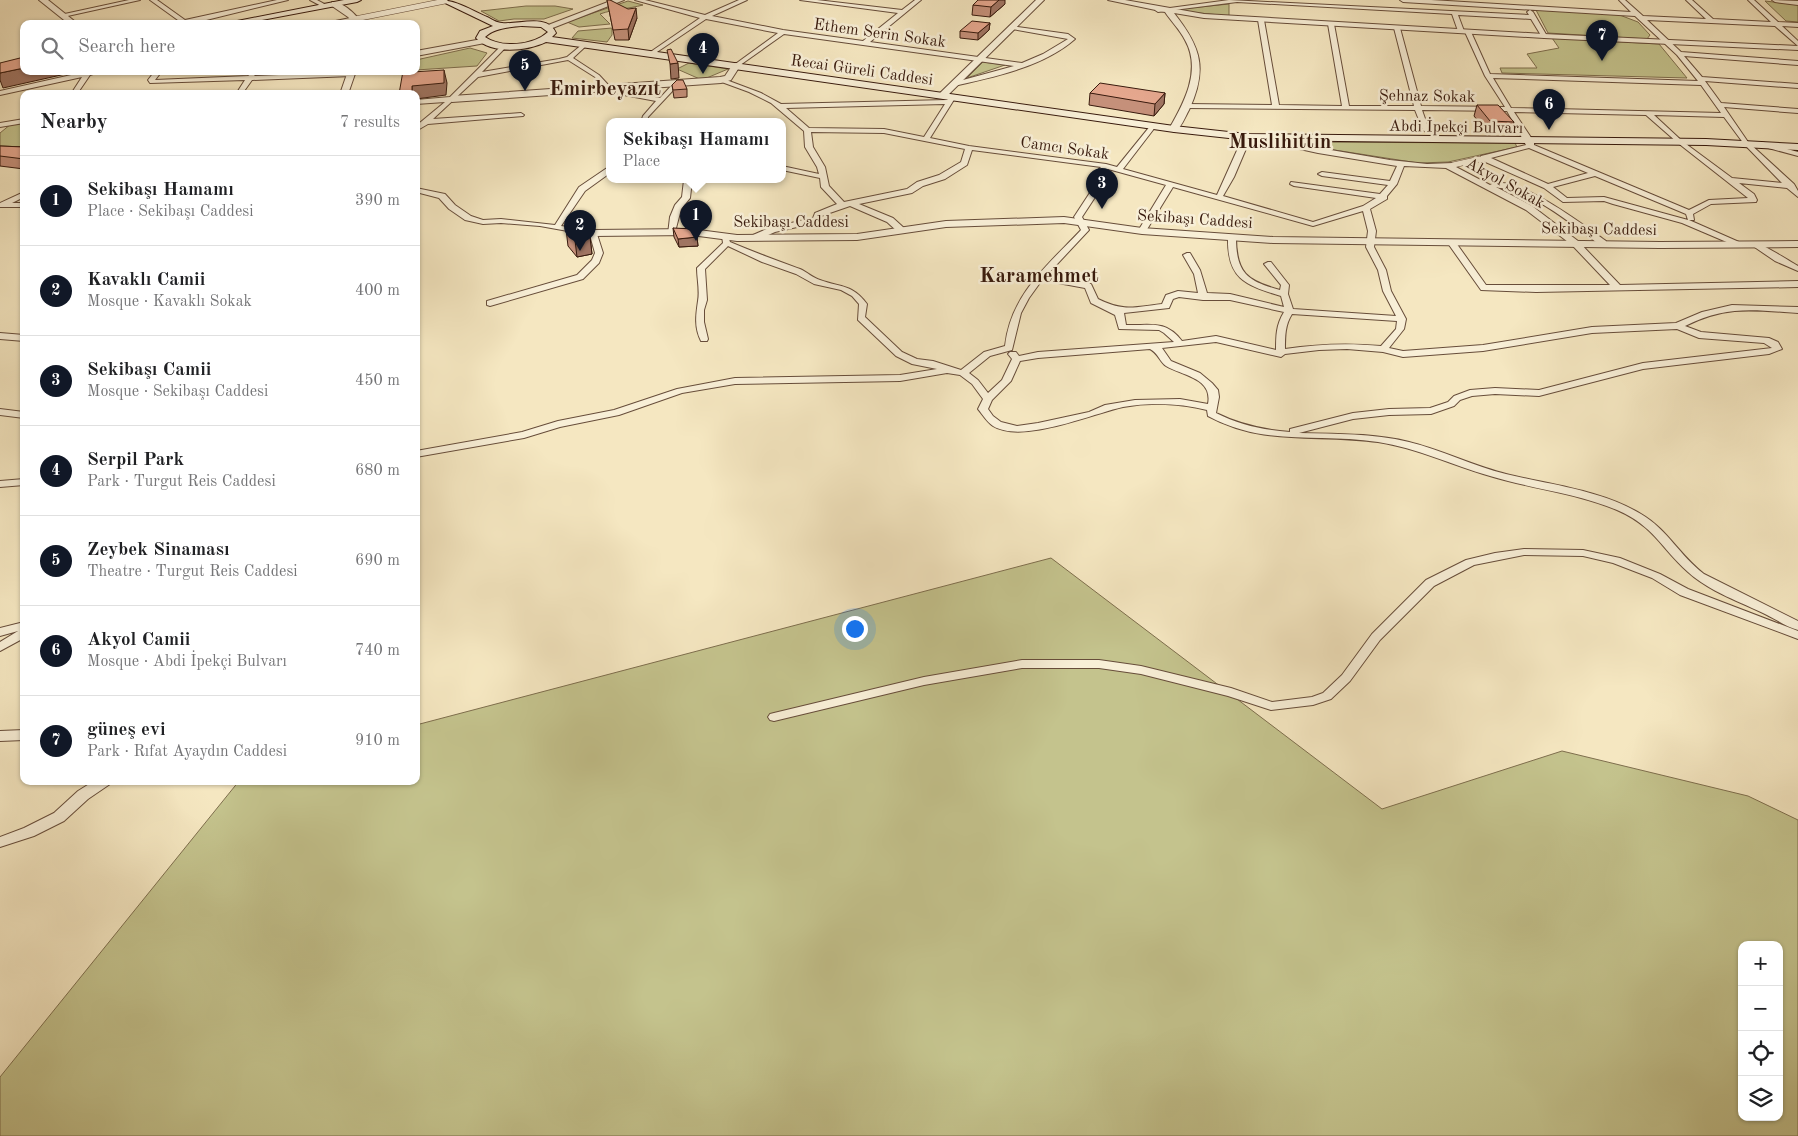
<!DOCTYPE html>
<html lang="en">
<head>
<meta charset="utf-8">
<style>
  :root { --surface:#fff; --page:#f2f2f2; --text:#202124; --muted:#757577; --line:#e0e0e0; --accent:#111827 }
  body { margin:0; font-family:"Old Standard TT",serif; background:var(--page); color:var(--text) }
  .controls { position:absolute; right:15px; bottom:15px; display:grid; overflow:hidden; border-radius:10px; box-shadow:0 1px 4px #0004 }
  .controls button { width:45px; height:45px; display:grid; place-items:center; padding:0; border:0; border-bottom:1px solid var(--line); background:var(--surface); color:var(--text); font:25px sans-serif }
  .you { position:absolute; left:854px; top:628px; width:18px; height:18px; margin:-12px; border:4px solid #fff; border-radius:50%; background:#1a73e8; box-shadow:0 0 0 8px #1a73e833 }
  .badge { display:grid; place-items:center; width:32px; height:32px; border-radius:50%; background:var(--accent); color:#fff; font-size:16px; font-weight:700 }
  .pin { position:absolute; translate:-50% -41px; filter:drop-shadow(0 1px 2px #0008) }
  .pin::after { content:''; position:absolute; top:26px; width:18px; height:15px; background:inherit; clip-path:polygon(0 0,100% 0,50% 100%) }
  .popup { position:absolute; left:606px; top:118px; width:180px; height:65px; box-sizing:border-box; display:grid; place-content:center; border-radius:10px; background:var(--surface); filter:drop-shadow(0 1px 4px #0005); font-size:16px; white-space:nowrap; color:var(--muted) }
  .popup b { font-size:19px; color:var(--text) }
  .popup::after { content:''; position:absolute; left:50%; top:100%; margin-left:-10px; border:10px solid transparent; border-top-color:var(--surface) }
  .list { margin:0; padding:0; list-style:none }
  h2 { display:flex; justify-content:space-between; align-items:center; height:65px; margin:0; padding:0 20px; font-size:21px }
  h2 small { font-size:16px; font-weight:400; color:var(--muted) }
  .list li { display:grid; grid-template-columns:32px 1fr auto; gap:15px; align-items:center; box-sizing:border-box; height:90px; padding:0 20px; border-top:1px solid var(--line) }
  .list b { display:block; font-size:19px; white-space:nowrap }
  .list p { margin:0; font-size:16px; white-space:nowrap; color:var(--muted) }
  .list em { font-size:16px; font-style:normal; color:var(--muted) }
  .icon { flex:none; width:28px; height:28px; fill:none; stroke:currentColor; stroke-width:2; stroke-linecap:round; stroke-linejoin:round }
  .map { position:relative; flex:none; width:1798px; height:1136px; overflow:hidden }
  .search { position:absolute; background:var(--surface); box-shadow:0 1px 4px #0004; left:20px; top:20px; width:400px; height:55px; display:flex; align-items:center; gap:12px; box-sizing:border-box; padding:0 18px; border-radius:10px; color:var(--muted); font-size:19px }
  .panel { position:absolute; background:var(--surface); box-shadow:0 1px 4px #0004; left:20px; top:90px; width:400px; height:695px; border-radius:10px }
  .map>svg:first-child { display:block }
</style>
</head>
<body>
<div class="map">
<svg width="1798" height="1136" viewBox="0 0 1798 1136">
  <rect width="100%" height="100%" fill="#f5e7c1"/>
  <filter id="stains"><feTurbulence type="fractalNoise" baseFrequency=".004" numOctaves="4"/><feColorMatrix values="0 0 0 0 .2 0 0 0 0 .09 0 0 0 0 .02 0 0 0 .5 -.17"/></filter>
  <radialGradient id="worn" r=".72"><stop offset=".6" stop-color="#630" stop-opacity="0"/><stop offset="1" stop-color="#630" stop-opacity=".3"/></radialGradient>
  <!-- green -->
  <path fill="#c4c38d" stroke="#7e6e4d" fill-rule="evenodd" d="M628 1 643 5C628 9 614 9 600 14L610 24 579 27 567 22Z
    M1765 1 1798 5V22L1786 21Z
    M1229 4V16L1170 10Z
    M526 6H555L573 9 544 19H514L499 21 481 11Z
    M1536 10 1617 14 1638 22 1650 35 1647 39 1548 33Z
    M612 28V35L607 42 572 38 578 31Z
    M1552 38 1659 44 1687 78 1502 73 1500 68H1537L1527 54 1559 48Z
    M470 48 487 53 477 66 416 70V60Z
    M983 62 1005 65 967 78Z
    M689 63 728 69 702 80 677 69Z
    M24 123V154L0 152V133L11 124Z
    M1283 142 1515 143 1517 147 1448 162 1418 163Z
    M1051 558 1382 809 1562 751 1748 796 1798 820V1136H0V1077L239 781H416V725ZM1742 945H1779V1117H1742Z"/>
  <g fill="none" stroke-linecap="round" stroke-linejoin="round">
    <!-- pedestrian casing -->
    <g stroke="#674d3a" stroke-width="6">
      <path id="pedestrian" d="M355 19 445 1
        M1453 165 1480 159"/>
    </g>
    <!-- minor casing -->
    <g stroke="#674d3a" stroke-width="2">
      <path id="minor" d="M129 0H140L63 17 60 15Z
        M150 0H157L185 20 277 0H288L190 24 182 23Z
        M310 0H317L328 6 323 7Z
        M635 0H645L705 15 739 0H747L712 16 783 30 863 41 898 13 800 0H817L902 10 915 0H921L870 42 1022 63 1043 54 1068 39 1012 29 1009 27 1010 26 1068 34 1075 39C1043 67 994 77 954 86L952 85V83L1014 66 784 34 736 68 733 66 734 65 778 33 706 19 651 56 649 55V53L700 18Z
        M1229 0 1529 15 1527 12 1530 10 1533 12 1547 36 1542 37 1531 19 1458 15 1464 31 1461 33 1458 31 1452 14 1237 2 1158 12 1155 10Z
        M1400 0H1431L1631 12 1619 0H1625L1643 16 1706 19 1686 0H1692L1713 19 1771 22 1748 0H1754L1778 22 1798 23V27L1782 26 1798 41V46L1775 26 1647 20 1681 52 1798 61V65L1684 56 1702 77 1798 84V88L1705 81 1721 103 1798 109V113L1724 107 1748 142 1794 184 1798 191V197L1787 188 1739 183 1754 194 1757 200 1756 202 1711 204 1693 214 1694 220H1689L1739 242 1740 244 1736 246 1682 223 1613 204 1604 201 1563 202 1544 188 1481 160V156L1526 145 1507 111 1422 110 1429 130 1426 132 1423 130 1415 110 1187 108 1184 106 1187 104 1272 105 1258 20 1261 18 1264 20 1279 105 1342 106 1328 24 1331 22 1334 24 1349 106H1414L1394 28 1397 26 1400 28 1421 106 1505 107 1485 76 1465 32 1468 30 1471 32 1490 74 1698 81 1677 55 1635 16 1403 2ZM1493 78 1701 85 1721 113 1511 108ZM1514 112 1646 115 1678 143 1748 198 1709 200 1689 210 1534 145V142ZM1654 115 1724 117 1744 144 1782 183 1732 178 1682 141ZM1529 148 1588 173 1548 184 1491 158ZM1595 176 1686 214 1688 220 1604 197 1567 198 1553 187Z
        M1772 0 1798 1V5L1775 2Z
        M355 17 357 18V20L336 24H321Z
        M584 43 586 44V46L573 58 599 75 612 89 660 98 673 84 678 85 648 117 647 122H641L643 116 656 101 608 92 595 77 568 60 478 77 433 119 521 113 524 115 523 116 428 124 416 131V126L445 102 416 104V100L450 97 502 45 507 46 482 72 559 59 567 57Z
        M89 71H102L90 75 77 94H71L82 77 0 95V91Z
        M155 71H162L155 80 248 76 252 73 255 76 351 72 354 74 351 76 252 80 242 94H236L245 80 150 83 148 80Z
        M721 78 761 93 781 104 947 100 952 96 955 98 930 138 969 146 1106 164 1117 167 1151 125 1153 124 1156 126 1123 169 1217 195 1243 137 1247 135 1251 137 1234 177 1223 196 1313 222 1363 206 1376 198 1294 186 1290 184 1291 182 1380 194 1388 185 1322 176 1318 174 1322 172 1390 181 1397 166 1318 153 1259 140V138L1390 160 1427 164 1453 163 1457 165 1456 167 1490 185C1513 171 1586 227 1606 241V245H1600C1568 222 1536 193 1496 187L1532 206 1578 241 1620 285 1798 281V287L1536 292 1481 290 1447 242 1448 240H1454L1486 285H1610L1572 245 1526 210 1446 168 1404 166 1397 184 1387 196V199L1370 209 1376 231 1374 247 1386 270 1391 291 1406 319 1404 329 1389 348 1403 351 1483 345 1592 327 1676 323 1702 312 1732 305 1798 307V313C1753 310 1727 305 1685 326L1701 332 1769 338 1778 342 1782 349 1769 354 1643 369 1539 396 1495 394 1472 396 1460 400 1454 406 1431 414 1389 415 1353 419 1299 433C1336 434 1372 433 1409 442 1442 450 1473 466 1506 474 1551 485 1601 490 1641 514 1667 529 1680 556 1704 574L1798 621V630C1787 627 1777 620 1767 615 1741 602 1710 592 1688 572 1661 548 1654 526 1617 510 1577 493 1532 489 1490 476 1452 465 1417 448 1378 442 1316 433 1266 447 1208 416L1207 410C1181 403 1150 402 1123 407 1092 414 1022 444 993 426 987 422 983 415 978 409L983 399 972 384 960 375 947 373 900 381 735 384 682 393 619 415 560 427 524 438 416 457V451L522 432 558 421 614 410 677 389 735 378 900 375 937 369 912 364 896 356 858 320 859 304 852 296 841 290 814 284 796 274 762 262 728 246 705 269 707 300 704 310V322L708 339 707 341H701C694 327 696 315 698 301 700 291 697 278 697 268L723 243 722 236H728L730 242C753 252 776 260 800 269 807 272 813 278 820 280 842 288 852 284 867 304L865 317 902 352 917 359 933 361 961 370 984 352 1005 346C1011 294 1047 266 1081 230L1074 217 1095 185 1093 176 1101 167 972 150 967 165 945 179 923 186 912 193 859 204 893 218 904 228V232H898L887 222 850 206 821 216 819 222 775 232 759 239H753V235L769 228 813 218 815 213 837 204 821 187 820 178 782 170V166L819 174 817 167 805 147 804 131 771 103 749 92 719 81 718 80ZM945 104 924 137 884 129 809 128 786 108ZM811 132 884 133 965 149 961 162 939 175 917 182 907 189 844 202 829 186 825 167 813 147ZM1108 169 1166 185 1138 231 1142 233 1146 231 1173 187 1313 226 1363 211 1368 231 1366 247 1378 270 1383 291 1396 316 1293 309 1288 294 1289 285 1271 262H1268L1264 264 1281 285 1280 290C1247 281 1236 273 1236 237L1232 235 1228 237C1227 278 1244 285 1281 296L1284 307 1230 294 1207 293 1200 270 1190 253H1187L1183 255 1194 274 1198 293 1178 291 1166 295 1162 304C1135 307 1124 312 1098 299L1091 284 1046 276 1089 230 1082 217 1103 185 1101 176ZM1042 280 1085 288 1091 303 1115 315 1119 329 1159 330 1164 333 1174 342 1038 352 1019 356 1016 352H1010L1008 354 1012 359 1002 380 988 393 978 380 969 373 990 356 1012 350 1021 313 1029 298ZM1179 297 1203 300H1230L1284 312C1276 325 1276 336 1276 350L1216 336 1182 341C1165 319 1150 326 1126 325L1124 313 1169 308 1173 299ZM1292 314 1397 321 1396 329 1381 346C1348 343 1318 344 1285 349 1285 336 1285 325 1292 314ZM1677 329 1699 338 1764 343 1772 348 1643 363 1539 390 1495 388 1470 390 1454 396 1448 402 1430 408 1389 409 1353 413 1290 429V432C1263 430 1240 425 1216 413L1219 397 1218 390 1212 383 1200 373 1171 361 1162 348 1216 342 1281 357 1285 354 1319 350 1347 349 1383 352 1403 357 1483 351 1592 333ZM1150 349C1158 353 1160 362 1166 366 1183 376 1213 378 1208 404L1180 399 1135 400 1105 405 1089 412 1038 423 1017 426 1001 422 993 416 988 409 992 400 1011 381 1020 361 1038 358Z
        M24 119V123L0 127V123Z
        M1761 142 1798 152V156L1761 146Z
        M607 168H610V173L585 191 561 226 596 231 603 253 599 263 583 279 490 306 487 305V301L577 275 592 260 595 253 590 235 540 226 501 223 483 224 465 220 449 209 439 198 416 192V188L445 194 455 205 471 216 483 220 501 219 555 225 579 187Z
        M684 180H692L690 198 681 209 675 232 668 234 670 217 675 205 682 197Z
        M24 192V197L12 203H24V207H0V203Z
        M1753 242C1760 242 1789 261 1798 266V271L1775 261 1753 246Z
        M0 333 24 335V341L0 339Z
        M0 409 24 412V418L0 415Z
        M24 479V485L0 487V481Z
        M1524 549 1583 550 1620 558 1660 574 1688 589 1798 631V639L1680 595 1652 578 1613 563 1583 556 1524 555 1474 565 1434 586 1380 640 1350 681 1331 699 1313 705 1271 710 1228 696 1141 674 1099 668H1022L924 685 774 721 770 720 768 717 770 714 774 713 924 677 1022 660H1099L1141 666 1231 688 1272 702 1312 697 1323 693 1342 675 1372 634 1426 580 1466 560 1495 553Z
        M24 622V638L0 651V642L18 631 0 636V628Z
        M24 730V740L0 741V731Z
        M94 781H112L110 784 88 799 64 821 34 836 0 847V837L24 828 54 813 78 791Z"/>
    </g>
    <!-- tertiary casing -->
    <g stroke="#674d3a" stroke-width="2">
      <path id="tertiary" d="M39 0H48L78 24H69Z
        M613 0H624L550 29 543 27Z
        M1036 0H1044L946 97H940V93Z
        M1108 0H1125L1204 14 1544 34 1798 46V50L1544 38 1204 18 1174 13C1201 47 1208 69 1189 110 1185 117 1181 129 1174 132L1169 129C1184 103 1202 70 1185 40 1180 30 1171 21 1165 12Z
        M332 2C344 2 356 15 363 24H355L348 17 332 6Z
        M482 39H485V43L416 56V51Z
        M736 63 740 66 731 80 721 83 452 102 448 99 452 96 720 77 725 76 733 64Z
        M348 71H356L348 94H340Z
        M1064 217 1142 228 1273 237 1660 242 1798 241V247L1660 248 1273 243 1142 234 1064 223 946 227 857 240 737 241 691 235 593 236 588 233 593 230 691 229 737 235 857 234 946 221Z"/>
    </g>
    <!-- secondary casing -->
    <g stroke="#381a0d" stroke-width="2">
      <path id="secondary" d="M344 0H361L357 2 241 24H222Z
        M439 0C456 0 471 10 487 17 491 19 497 23 502 23 517 25 548 13 556 33L552 37 1174 126 1247 134 1706 139 1798 144V150L1706 145 1247 140 1174 132 546 42C527 51 492 55 476 38L480 31 493 26ZM522 26 541 27 548 32C533 46 501 48 485 37 494 28 510 27 522 26Z"/>
    </g>
    <!-- pedestrian -->
    <use href="#pedestrian" stroke="#f8efd7" stroke-width="5"/>
    <!-- minor -->
    <use href="#minor" fill="#f8efd7" fill-rule="evenodd"/>
    <!-- tertiary -->
    <use href="#tertiary" fill="#f8efd7" fill-rule="evenodd"/>
    <!-- secondary -->
    <use href="#secondary" fill="#f8efd7" fill-rule="evenodd"/>
  </g>
  <!-- wall -->
  <path fill="#c5907a" stroke="#381a0d" d="M607 0 637 18 629 40H615Z
    M1005 4 990 17 972 15 973 5Z
    M990 23 989 30 978 40 960 38V31Z
    M672 85 687 89V97L674 98Z
    M1090 93H1165L1164 104 1154 116 1089 105Z
    M1477 105 1514 122 1511 133 1487 132 1474 116Z
    M0 146 24 147V169L0 166Z
    M673 228 697 237 698 246 679 247 674 237Z
    M566 229 590 237 592 254 577 257 568 246Z"/>
  <!-- shaded-wall -->
  <path fill="#a07563" stroke="#381a0d" d="M999 0H1005V4L990 17 991 7Z
    M636 8 637 18 629 40 628 29Z
    M990 23 989 30 978 40V33Z
    M678 63 679 78 671 79 670 64Z
    M24 68V71H79L3 88 0 80V73Z
    M444 70 447 83 446 95 416 99V94H412V86Z
    M1165 93 1164 104 1154 116 1155 104Z
    M590 237 592 254 577 257 575 240Z
    M697 237 698 246 679 247 678 239Z"/>
  <!-- building -->
  <path fill="#e5a78e" stroke="#381a0d" d="M607 0H610L628 9 636 8 628 29 613 30Z
    M978 0H999L991 7 973 5Z
    M972 21 990 23 978 33 960 31Z
    M671 49 678 63 670 64 667 50Z
    M24 57V68L0 73V63Z
    M444 70V83L412 86V94H399L403 71H411L412 72Z
    M677 80H683L687 89 673 90 672 85Z
    M1100 83 1165 93 1155 104 1090 93Z
    M1477 105H1498L1514 122 1490 121Z
    M0 146 24 147V159L0 156Z
    M587 225 590 237 575 240 566 229Z
    M673 228 695 229 697 237 678 239Z"/>
  <g text-anchor="middle" stroke-width="5" stroke-linejoin="round" paint-order="stroke">
    <!-- far-street labels -->
    <g font-size="16" fill="#381a0d" stroke="#f8efd7">
      <text transform="translate(880 32) rotate(8)" y="6">Ethem Serin Sokak</text>
      <text transform="translate(862 69) rotate(8)" y="6">Recai Güreli Caddesi</text>
      <text transform="translate(1427 95) rotate(1)" y="6">Şehnaz Sokak</text>
      <text transform="translate(1456 126) rotate(1)" y="6">Abdi İpekçi Bulvarı</text>
      <text transform="translate(1065 147) rotate(8)" y="6">Camcı Sokak</text>
      <text transform="translate(1506 182) rotate(29)" y="6">Akyol Sokak</text>
      <text transform="translate(1195 218) rotate(4)" y="6">Sekibaşı Caddesi</text>
      <text x="791" y="227">Sekibaşı Caddesi</text>
      <text transform="translate(1599 228) rotate(1)" y="6">Sekibaşı Caddesi</text>
    </g>
    <!-- far-district labels -->
    <g font-size="21" font-weight="bold" fill="#381a0d" stroke="#f8efd7">
      <text x="605" y="95">Emirbeyazıt</text>
      <text x="1280" y="148">Muslihittin</text>
      <text x="1039" y="282">Karamehmet</text>
    </g>
  </g>
  <rect width="100%" height="100%" filter="url(#stains)"/>
  <rect width="100%" height="100%" fill="url(#worn)"/>
</svg>
<div class="controls">
<button>+</button>
<button>−</button>
<button><svg class="icon" aria-label="locate" viewBox="0 0 24 24"><circle cx="12" cy="12" r="6"/><path d="M12 2v4M12 18v4M2 12h4M18 12h4"/></svg></button>
<button><svg class="icon" aria-label="layers" viewBox="0 0 24 24"><path d="M12 4l9 5-9 5-9-5zM3 14l9 5 9-5"/></svg></button>
</div>
<div class="you"></div>
<div class="pin badge" style="left:696px;top:241px">1</div>
<div class="popup"><b>Sekibaşı Hamamı</b>Place</div>
<div class="pin badge" style="left:580px;top:251px">2</div>
<div class="pin badge" style="left:1102px;top:209px">3</div>
<div class="pin badge" style="left:703px;top:74px">4</div>
<div class="pin badge" style="left:525px;top:91px">5</div>
<div class="pin badge" style="left:1549px;top:130px">6</div>
<div class="pin badge" style="left:1602px;top:61px">7</div>
<div class="search"><svg class="icon" aria-label="search" viewBox="0 0 24 24"><circle cx="10" cy="10" r="6"/><path d="M15 15l6 6"/></svg>Search here</div>
<section class="panel">
<h2>Nearby<small>7 results</small></h2>
<ul class="list">
<li><span class="badge">1</span><div><b>Sekibaşı Hamamı</b><p>Place · Sekibaşı Caddesi</p></div><em>390 m</em></li>
<li><span class="badge">2</span><div><b>Kavaklı Camii</b><p>Mosque · Kavaklı Sokak</p></div><em>400 m</em></li>
<li><span class="badge">3</span><div><b>Sekibaşı Camii</b><p>Mosque · Sekibaşı Caddesi</p></div><em>450 m</em></li>
<li><span class="badge">4</span><div><b>Serpil Park</b><p>Park · Turgut Reis Caddesi</p></div><em>680 m</em></li>
<li><span class="badge">5</span><div><b>Zeybek Sinaması</b><p>Theatre · Turgut Reis Caddesi</p></div><em>690 m</em></li>
<li><span class="badge">6</span><div><b>Akyol Camii</b><p>Mosque · Abdi İpekçi Bulvarı</p></div><em>740 m</em></li>
<li><span class="badge">7</span><div><b>güneş evi</b><p>Park · Rıfat Ayaydın Caddesi</p></div><em>910 m</em></li>
</ul>
</section>
</div>
</body>
</html>
